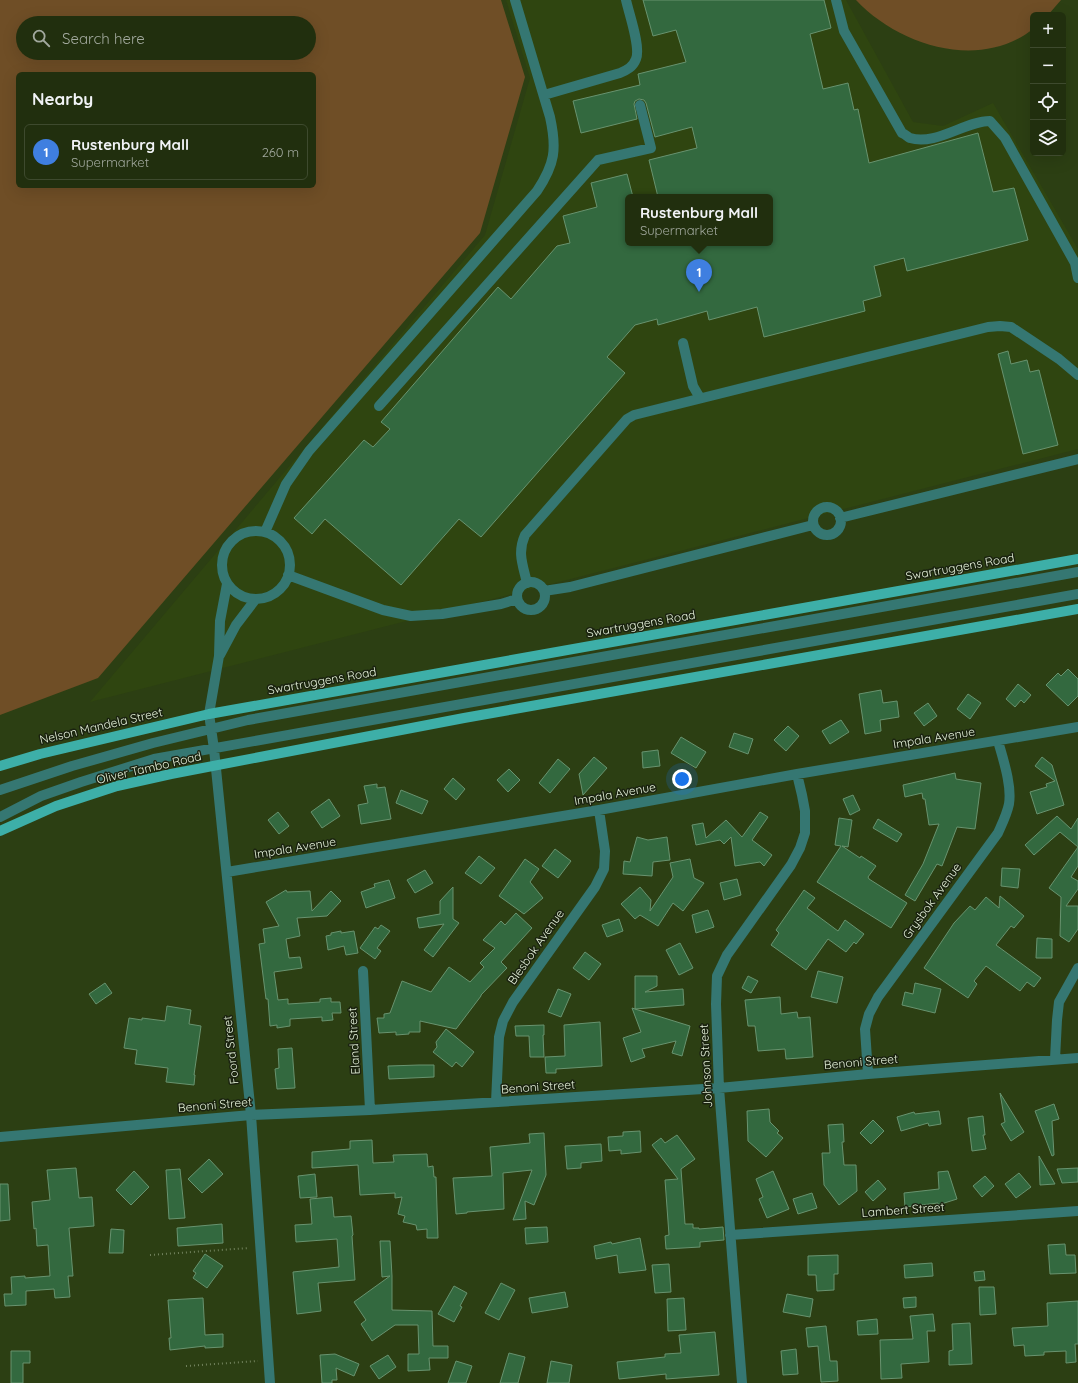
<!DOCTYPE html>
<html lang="en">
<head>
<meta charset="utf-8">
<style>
  :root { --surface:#212f0e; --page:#293717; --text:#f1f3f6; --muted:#a2a99e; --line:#3e4a2e; --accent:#d6ab8b }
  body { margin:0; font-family:Quicksand,sans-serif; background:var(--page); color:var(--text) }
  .controls { position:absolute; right:12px; top:12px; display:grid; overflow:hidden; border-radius:6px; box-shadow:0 4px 16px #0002 }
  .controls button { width:36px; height:36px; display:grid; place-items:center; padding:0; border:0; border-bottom:1px solid var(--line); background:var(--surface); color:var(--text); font:20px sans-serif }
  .you { position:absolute; left:682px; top:779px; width:14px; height:14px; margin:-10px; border:3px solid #fff; border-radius:50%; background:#1a73e8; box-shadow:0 0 0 6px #1a73e833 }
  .badge { display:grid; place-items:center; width:26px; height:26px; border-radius:50%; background:var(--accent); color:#fff; font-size:13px; font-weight:700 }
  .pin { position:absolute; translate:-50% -33px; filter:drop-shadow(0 1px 2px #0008) }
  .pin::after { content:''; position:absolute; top:21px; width:14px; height:12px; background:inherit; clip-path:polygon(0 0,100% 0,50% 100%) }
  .popup { position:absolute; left:625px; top:194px; width:148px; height:52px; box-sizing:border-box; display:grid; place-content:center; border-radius:6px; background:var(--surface); filter:drop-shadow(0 1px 3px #0005); font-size:13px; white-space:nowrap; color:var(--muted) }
  .popup b { font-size:15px; color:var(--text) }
  .popup::after { content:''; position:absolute; left:50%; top:100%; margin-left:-8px; border:8px solid transparent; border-top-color:var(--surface) }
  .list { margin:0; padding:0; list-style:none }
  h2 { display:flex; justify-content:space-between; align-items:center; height:52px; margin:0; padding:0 16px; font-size:17px }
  h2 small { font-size:13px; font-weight:400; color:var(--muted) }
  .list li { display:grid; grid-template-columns:26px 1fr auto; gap:12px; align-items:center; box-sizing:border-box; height:56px; margin:0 8px 8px; padding:0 8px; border:1px solid var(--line); border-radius:6px }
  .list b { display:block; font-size:15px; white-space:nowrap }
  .list p { margin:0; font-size:13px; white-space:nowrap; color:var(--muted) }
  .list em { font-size:13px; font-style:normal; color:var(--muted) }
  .icon { flex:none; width:22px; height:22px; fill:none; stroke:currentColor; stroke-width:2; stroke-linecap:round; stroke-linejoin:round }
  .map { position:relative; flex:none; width:1078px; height:1383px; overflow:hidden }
  .search { position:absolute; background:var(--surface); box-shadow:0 4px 16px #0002; left:16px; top:16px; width:300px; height:44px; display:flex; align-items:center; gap:10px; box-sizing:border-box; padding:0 14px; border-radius:22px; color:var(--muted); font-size:15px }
  .panel { position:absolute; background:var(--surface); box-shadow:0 4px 16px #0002; left:16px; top:72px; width:300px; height:116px; border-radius:6px }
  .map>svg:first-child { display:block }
</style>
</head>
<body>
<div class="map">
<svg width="1078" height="1383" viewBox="0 0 1078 1383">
  <rect width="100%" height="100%" fill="#2c3f13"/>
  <!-- built -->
  <path fill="#2f4510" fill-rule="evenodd" d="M506 0H846L913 122 943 126 993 103 1078 249V449L90 702 485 235 530 78ZM628 197H770V243H628Z"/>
  <!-- green -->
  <path fill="#6f4e26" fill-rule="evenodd" d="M0 0H501L525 77 480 233 98 678 0 715ZM23 23H309V53H23ZM18 74H314V186H18Z
    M856 0H1061L1048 15H1033V29C980 71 899 46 856 0Z"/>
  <!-- building -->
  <path fill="#33693f" stroke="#68936f" d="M643 0H824L831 28 810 34 823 89 848 83 854 110 858 109 869 163 978 133 993 192 1014 188 1028 240 907 271 904 258 874 266 881 296 863 301 865 311 764 337 757 307 709 320 707 311 658 325 657 319 635 325 607 357 625 373 481 537 459 519 401 585 325 519 312 534 294 518 364 440 373 447 390 429 381 422 498 287 511 299 557 246 570 243 563 216 597 207 591 183 627 174 633 197H628V243H770V197H658L649 160 697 148 692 127 655 137 646 103 644 100 639 99 635 101 634 104 637 119 581 133 573 101 640 85 638 74 686 62 676 30 653 36Z
    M1008 351 1011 364 1027 360 1030 372 1039 370 1058 445 1023 454 998 354Z
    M1068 669 1078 679V696L1068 706 1046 685 1058 673 1061 676Z
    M1018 684 1031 695 1024 703 1021 700 1015 707 1006 699Z
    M881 690 883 703 897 701 899 717 880 720 881 731 865 734 859 694Z
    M968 694 981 703 970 719 957 709Z
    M928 703 937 716 924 726 914 713Z
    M841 720 849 732 830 744 822 731Z
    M788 726 799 736 786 751 774 740Z
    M734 733 753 739 748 754 729 747Z
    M681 737 706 752 696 768 671 753Z
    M658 750 660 766 643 768 642 752Z
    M594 757 607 768 583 795 579 774Z
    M1042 757 1052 765 1064 805 1037 814 1030 792 1047 787 1046 784 1055 781 1035 766Z
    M558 759 570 769 550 793 539 783Z
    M509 769 520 780 508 792 497 780Z
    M955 773 956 779 981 783 975 829 957 827 942 866 937 864 915 901 905 895 923 864 939 824 929 825 925 799H923L922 793 905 797 903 785Z
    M453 778 465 789 456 800 444 789Z
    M377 784V788L385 787 391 819 361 824 358 805 368 803 364 786Z
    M401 790 428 801 422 814 396 803Z
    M853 795 860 810 850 815 843 799Z
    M329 799 340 816 322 828 311 812Z
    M278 812 289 826 279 834 268 820Z
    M760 812 768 817 752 840 772 855 764 866 760 862 735 866 731 837 724 844 720 840 696 845 692 825 703 823 706 838 726 820 742 837Z
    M1057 816 1071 829 1078 818V866L1071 877 1078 881V889L1066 906H1078V929L1069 942 1060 936 1061 897 1049 888 1078 847 1060 832 1034 855 1025 845Z
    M839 818 852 820 848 847 842 846 860 858 861 856 876 866 868 877 869 879 907 903 891 928 817 882 841 846 835 845Z
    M878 819 902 834 897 842 873 828Z
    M637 837 648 840 667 837 670 860 653 862 652 876 623 874 624 861 630 862Z
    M555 849 571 861 558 878 542 866Z
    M479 856 495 868 481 884 465 873Z
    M525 859 539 869 530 882 543 898 524 914 499 896Z
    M690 859 694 878 704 883 683 911 673 903 658 926 640 915 635 919 621 904 640 887 651 900 650 911 673 877 670 863Z
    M1002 868 1020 869 1018 888 1001 886Z
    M425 870 433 883 415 893 407 880Z
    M737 879 741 895 724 900 720 883Z
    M389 880 395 898 366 908 361 892 375 887 374 884Z
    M453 887V919L459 923 433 957 424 950 444 924 419 928 417 918 440 914V901Z
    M286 890 287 892 310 891 312 911 331 891 341 901 327 916 297 918 300 936 286 939 289 958 300 957 302 968 274 972 278 1000 288 999V1004L320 1002V999L331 998V1002H340L341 1013H332L333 1020 322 1021V1017L290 1019V1026L277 1028V1025L270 1026 268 999H266L259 944 265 943 263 929 279 926 266 902Z
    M804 890 815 898 807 908 838 931 845 920 864 934 856 944 854 942 846 952 828 939 806 970 771 945 779 933 776 930Z
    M1000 896 1024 916 1014 928 1011 926 996 945 1041 978 1034 987 1027 982 1020 991 986 966 974 981 977 984 968 998 924 968 954 923 970 906 975 910 986 897 999 908Z
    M708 910 714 927 696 933 692 915Z
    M516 913 532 928 501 962 507 968 481 995V996L456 1029 420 1021V1032H409V1034L396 1035V1032L379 1033 377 1018H384V1014L390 1013 402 981 431 992 449 967 470 982 484 967 480 963 495 948 483 940 501 921 505 925Z
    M619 919 623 931 607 937 602 925Z
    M381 925 390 931 377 948 381 951 375 959 360 948 375 927 378 929Z
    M341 931V933L354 931 358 953 346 955 344 946 328 950 326 936 331 935V933Z
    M1037 938 1052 939V958H1036Z
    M680 943 693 968 679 975 666 950Z
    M585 952 601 964 589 980 573 968Z
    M818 971 843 977 837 1003 811 997Z
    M635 976H657V986L645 992 683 989 684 1005 635 1009 690 1026 682 1056 672 1053 676 1041 642 1049 645 1057 631 1062 623 1038 641 1032 632 1008 635 1009Z
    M748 976 758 981 751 993 742 988Z
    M105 983 112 993 96 1004 89 994Z
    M915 983 941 989 935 1013 902 1005 905 992 913 994Z
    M558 989 571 994 561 1017 548 1012Z
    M780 997 781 1014 797 1012 798 1018 810 1017 813 1057 786 1059 785 1049 758 1051 755 1026H748L745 1000Z
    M167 1006 191 1010 189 1024 201 1026 194 1075H195L194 1085 166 1082 168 1068 135 1064 137 1050 124 1048 129 1018 142 1020V1018L165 1021Z
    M600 1022 602 1066 556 1069V1073H546L545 1057 565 1056 564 1025Z
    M544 1025V1035H543L544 1057H530L529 1036H516L515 1026Z
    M446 1029 474 1052 462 1067 456 1062 452 1067 433 1052 437 1047 436 1042Z
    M292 1048 295 1088 277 1089 275 1069 279 1068 278 1049Z
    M419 1065H434V1077L389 1079 388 1066Z
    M1000 1093 1024 1132 1011 1141 1001 1124 1005 1122Z
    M1054 1104 1059 1119 1052 1121 1054 1155 1052 1156 1035 1111Z
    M769 1109 770 1122 779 1131 777 1133 783 1138 766 1157 748 1141 747 1111Z
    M939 1111 941 1124 929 1126 928 1123 901 1131 897 1117 914 1112 915 1114Z
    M983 1116 985 1135H983L986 1149 972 1151 968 1118Z
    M873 1120 884 1131 871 1144 860 1133Z
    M843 1124 844 1142H842L844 1165H856L857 1191 839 1205 824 1185 822 1153H830L828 1125Z
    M640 1131 641 1152 621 1154V1150L609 1151 608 1137 623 1136V1132Z
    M544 1133 546 1175 534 1205 525 1201 526 1219 513 1220 532 1170 503 1173 504 1209 467 1212V1213L456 1214 453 1178 492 1176 490 1147 530 1143 529 1134Z
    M677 1135 695 1159 681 1169 685 1224H693V1228H699V1229L723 1227 724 1240 700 1242V1247L666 1249 665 1236 669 1235 665 1180 678 1179 652 1145 661 1138 665 1143Z
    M372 1140 373 1163 394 1162 393 1155 427 1154 428 1167 433 1166 434 1177H436L438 1238H427V1229L417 1230 416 1225 403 1222 405 1216 398 1214 402 1197 395 1198V1193L360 1195 358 1165 312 1168V1152L350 1149V1141Z
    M601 1144 602 1161 581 1163V1168L567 1169 565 1146Z
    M1039 1156 1055 1184 1040 1185Z
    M209 1159 223 1174 202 1193 188 1179Z
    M76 1168 79 1198 92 1197 94 1226 69 1228 73 1276H68L70 1297 55 1298 54 1289 26 1291V1305L5 1306 4 1294H12L11 1277 25 1276V1278L50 1276 48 1245 37 1246 36 1228 34 1229 32 1202 50 1200 47 1170Z
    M1078 1168V1182L1062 1183 1057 1169Z
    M180 1169 185 1218 169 1219 166 1170Z
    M134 1171 149 1187 131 1205 116 1190Z
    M773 1171 789 1209 767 1218 759 1199 763 1197 756 1179Z
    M948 1171 957 1199 938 1205V1203L905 1207 904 1193 939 1189 938 1172Z
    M1019 1173 1031 1187 1016 1198 1005 1184Z
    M315 1174 317 1197 300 1198 298 1176Z
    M985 1176 994 1186 982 1197 973 1186Z
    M878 1180 886 1189 873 1201 865 1192Z
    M0 1184H8L10 1220 0 1221Z
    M812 1193 817 1208 798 1214 793 1199Z
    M332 1197 334 1217 351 1216 353 1235 352 1236 355 1280 318 1283 321 1311 297 1314 293 1272 339 1267 337 1239 296 1242 295 1225 312 1224 310 1199Z
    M222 1224 223 1243 178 1246 177 1228Z
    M547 1227 548 1242 526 1244 525 1228Z
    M111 1229 124 1230 123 1253H109Z
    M640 1238 646 1270 619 1273 617 1255 596 1259 594 1246 611 1242 612 1244Z
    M380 1241H390L392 1276V1310L432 1311 433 1346H448V1358H429L430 1370 408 1371V1354H419L418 1325H395L372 1341 361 1324 366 1320 354 1302 390 1276 382 1277Z
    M1065 1244 1066 1255H1075L1076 1273 1050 1274 1048 1245Z
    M205 1254 223 1266 207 1288 193 1278 196 1273 193 1271Z
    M838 1255V1274H834V1290L817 1291 816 1275H808V1256Z
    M932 1263 933 1276 905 1278 904 1265Z
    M669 1264 671 1292 655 1293 652 1265Z
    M984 1271 985 1280 975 1281 974 1272Z
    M501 1283 515 1290 499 1320 485 1313Z
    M454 1286 467 1293 460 1306 462 1307 454 1322 438 1314Z
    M979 1287H994L996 1314 980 1315Z
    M565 1292 568 1307 532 1313 529 1298Z
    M787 1294 813 1299 810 1317 783 1312Z
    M916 1297V1307L904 1308 903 1298Z
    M203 1298 205 1335 223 1334V1347L205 1348V1346L170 1350 169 1338H171L168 1300Z
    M684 1298 686 1330 668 1331 667 1299Z
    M1078 1301V1344H1075L1076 1362 1066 1363V1351L1044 1352V1355L1025 1356 1024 1345 1014 1346 1012 1328 1048 1326 1047 1303Z
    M933 1314 935 1331H927L929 1362 901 1364 902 1378 881 1379 880 1340 913 1339 910 1316Z
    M877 1319 878 1334 858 1335 857 1321Z
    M970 1323 972 1364 949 1365V1351L953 1350 952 1324Z
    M826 1326 830 1361H837L838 1381 821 1382 818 1346 808 1347 806 1328Z
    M715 1332 719 1375 666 1379V1374L619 1379 617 1362 665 1357V1354L681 1353 679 1335Z
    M796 1349 798 1374 783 1375 781 1351Z
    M11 1351H30V1363H23V1383H11Z
    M509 1353 525 1357 518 1383H500Z
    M335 1354 359 1364 354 1376 336 1368 337 1380H332V1383H322L320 1355Z
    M388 1355 396 1367 379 1379 370 1366Z
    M456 1361 472 1366 466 1383H448Z
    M551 1361 572 1365 569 1383H547Z"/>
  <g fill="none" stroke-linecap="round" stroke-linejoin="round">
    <!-- path -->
    <path stroke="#70815b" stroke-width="2" stroke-dasharray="1 3" stroke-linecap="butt" d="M150 1255 249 1248
      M186 1366 258 1361"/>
    <!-- minor -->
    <path stroke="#357772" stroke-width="10" d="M836 0 844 31 902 133C905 134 908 137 910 138 936 146 965 121 990 121L1005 138 1075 263 1078 278
      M544 95 620 73C627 70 633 67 636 59 641 47 629 14 626 0
      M683 343 693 386 700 398
      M379 406 598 160 651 148 640 105
      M813 521a14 14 0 1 1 28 0a14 14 0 1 1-28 0Z
      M840 518 1078 459
      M222 565a34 34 0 1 1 68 0a34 34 0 1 1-68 0Z
      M265 532 286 484 309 451 537 191C555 164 557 149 550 117L515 0
      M288 575 383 610 411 616 442 614 501 604 517 599
      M517 596a14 14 0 1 1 28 0a14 14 0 1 1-28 0Z
      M527 583C523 565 517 553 525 535L627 419 634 415 988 327 1000 326 1011 327 1059 359 1078 375
      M227 584 220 621 219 656 209 714 214 749 251 1115 270 1383
      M544 591 570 587 813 525
      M220 655 236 625 255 600
      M0 790 72 766 153 743 248 720 1078 572
      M0 817 41 796 81 782 154 759 1078 594
      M227 872 599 810 797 774 1078 727
      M363 971 370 1110
      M1055 1059 1057 1020 1059 1002 1078 968
      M868 1074 865 1029 869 1014 878 997 998 833C1002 824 1007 814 1009 804 1012 785 1003 759 998 741
      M496 1102 499 1037 503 1021 513 1002 595 887 604 869 605 851 599 810
      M0 1137 251 1115 370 1110 719 1088 868 1074 1078 1058
      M730 1235 1078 1211
      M742 1383 719 1088 716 1004 717 976 727 955 791 865 800 848 805 833V811L802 795 797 774"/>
    <!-- major -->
    <path stroke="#3dafa8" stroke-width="10" d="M0 766 40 754 209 714 1078 559
      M0 831 56 806 117 786 171 774 464 718 1078 609"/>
  </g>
  <g text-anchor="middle" stroke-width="3" stroke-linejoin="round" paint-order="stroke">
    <!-- street labels -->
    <g font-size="12" fill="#e5f2d9" stroke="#1a2210">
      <text transform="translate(960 567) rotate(-10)" y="4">Swartruggens Road</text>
      <text transform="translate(641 624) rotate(-10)" y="4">Swartruggens Road</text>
      <text transform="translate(322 681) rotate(-10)" y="4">Swartruggens Road</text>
      <text transform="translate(101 726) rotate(-13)" y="4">Nelson Mandela Street</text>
      <text transform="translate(934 738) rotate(-9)" y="4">Impala Avenue</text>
      <text transform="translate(149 768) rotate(-13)" y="4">Oliver Tambo Road</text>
      <text transform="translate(615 794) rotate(-10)" y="4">Impala Avenue</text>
      <text transform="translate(295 848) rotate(-9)" y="4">Impala Avenue</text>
      <text transform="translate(932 901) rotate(-54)" y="4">Grysbok Avenue</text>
      <text transform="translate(536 947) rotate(-55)" y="4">Blesbok Avenue</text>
      <text transform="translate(354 1041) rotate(-93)" y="4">Eland Street</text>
      <text transform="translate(231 1050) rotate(-96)" y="4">Foord Street</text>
      <text transform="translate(861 1062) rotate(-5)" y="4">Benoni Street</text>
      <text transform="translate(706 1066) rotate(-93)" y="4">Johnson Street</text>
      <text transform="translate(538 1087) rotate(-4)" y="4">Benoni Street</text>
      <text transform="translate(215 1105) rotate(-5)" y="4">Benoni Street</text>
      <text transform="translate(903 1210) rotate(-4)" y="4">Lambert Street</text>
    </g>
  </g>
</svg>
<div class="controls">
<button>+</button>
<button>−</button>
<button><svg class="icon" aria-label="locate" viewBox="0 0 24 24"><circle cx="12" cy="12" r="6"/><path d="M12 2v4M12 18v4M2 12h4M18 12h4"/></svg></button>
<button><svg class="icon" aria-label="layers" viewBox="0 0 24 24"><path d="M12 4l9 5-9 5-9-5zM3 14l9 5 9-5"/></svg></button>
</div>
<div class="you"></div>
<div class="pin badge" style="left:699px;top:292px;background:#3f7fe0">1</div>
<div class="popup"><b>Rustenburg Mall</b>Supermarket</div>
<div class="search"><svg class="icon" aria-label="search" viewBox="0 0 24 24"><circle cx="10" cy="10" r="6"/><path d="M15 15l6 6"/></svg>Search here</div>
<section class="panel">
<h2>Nearby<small></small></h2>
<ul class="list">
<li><span class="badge" style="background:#3f7fe0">1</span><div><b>Rustenburg Mall</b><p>Supermarket</p></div><em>260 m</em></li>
</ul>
</section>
</div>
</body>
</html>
